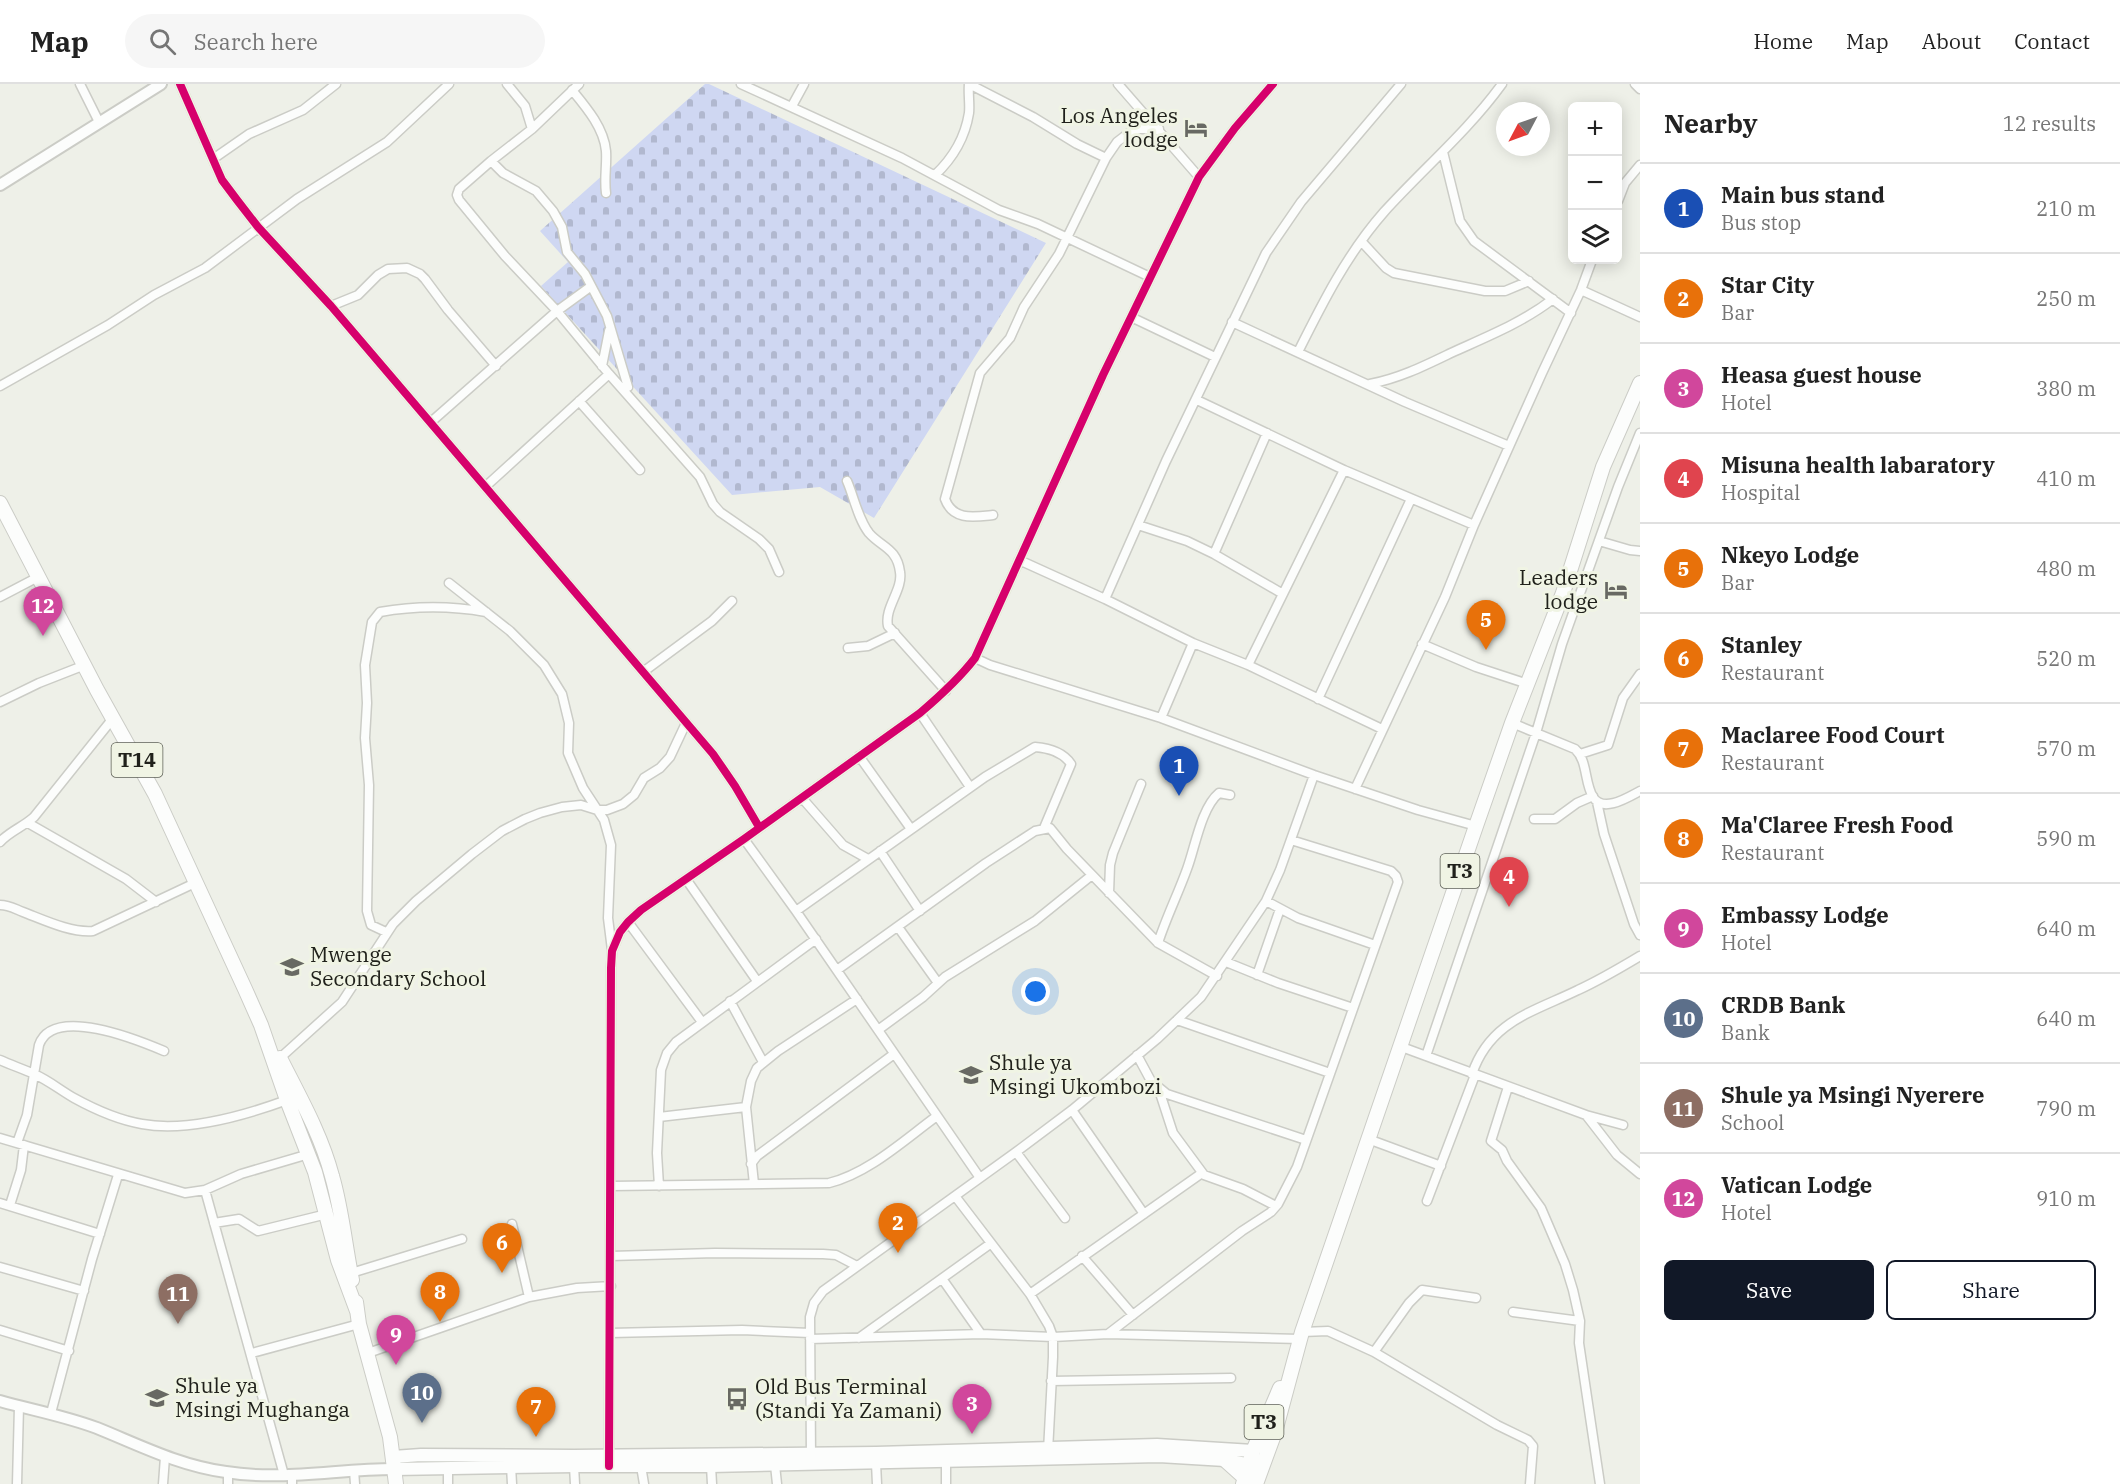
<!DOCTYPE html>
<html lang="en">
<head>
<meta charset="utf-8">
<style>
  :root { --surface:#fff; --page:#f6f6f6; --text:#222; --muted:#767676; --line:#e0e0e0; --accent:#111827 }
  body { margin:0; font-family:"IBM Plex Serif",serif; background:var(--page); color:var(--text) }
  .controls { position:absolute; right:18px; top:18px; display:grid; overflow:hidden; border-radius:9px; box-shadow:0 3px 15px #0003 }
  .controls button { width:54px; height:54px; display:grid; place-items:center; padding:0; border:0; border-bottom:2px solid var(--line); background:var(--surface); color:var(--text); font:30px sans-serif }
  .compass { position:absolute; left:1496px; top:18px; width:54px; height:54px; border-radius:50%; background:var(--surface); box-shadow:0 3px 15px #0003; rotate:229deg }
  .you { position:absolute; left:1036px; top:908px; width:21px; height:21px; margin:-15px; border:4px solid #fff; border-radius:50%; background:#1a73e8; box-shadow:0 0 0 9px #1a73e833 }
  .badge { display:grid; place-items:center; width:39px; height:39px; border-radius:50%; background:var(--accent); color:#fff; font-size:20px; font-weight:700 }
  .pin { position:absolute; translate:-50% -50px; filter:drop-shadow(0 2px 3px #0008) }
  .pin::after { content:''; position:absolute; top:32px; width:21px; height:18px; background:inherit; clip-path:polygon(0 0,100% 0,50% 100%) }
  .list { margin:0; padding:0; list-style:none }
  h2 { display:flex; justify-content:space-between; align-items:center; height:78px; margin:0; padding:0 24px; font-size:26px }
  h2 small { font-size:20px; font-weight:400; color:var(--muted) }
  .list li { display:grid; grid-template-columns:39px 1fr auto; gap:18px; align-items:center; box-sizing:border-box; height:90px; padding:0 24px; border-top:2px solid var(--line) }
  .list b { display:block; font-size:22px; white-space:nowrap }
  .list p { margin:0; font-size:20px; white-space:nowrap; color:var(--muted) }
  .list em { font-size:20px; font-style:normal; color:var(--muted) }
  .actions { display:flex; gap:12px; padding:18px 24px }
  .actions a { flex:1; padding:14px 0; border:2px solid var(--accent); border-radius:9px; text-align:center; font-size:21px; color:var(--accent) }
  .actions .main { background:var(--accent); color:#fff }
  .icon { flex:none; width:33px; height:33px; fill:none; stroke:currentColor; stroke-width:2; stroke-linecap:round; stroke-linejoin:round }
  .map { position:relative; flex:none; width:1640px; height:1400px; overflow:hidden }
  header { display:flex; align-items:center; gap:36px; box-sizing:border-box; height:84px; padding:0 30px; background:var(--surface); border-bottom:2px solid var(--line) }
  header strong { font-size:28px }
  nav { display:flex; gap:33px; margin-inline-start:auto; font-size:21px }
  .search { width:420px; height:54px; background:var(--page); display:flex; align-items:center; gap:15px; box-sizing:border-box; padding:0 21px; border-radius:33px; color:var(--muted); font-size:22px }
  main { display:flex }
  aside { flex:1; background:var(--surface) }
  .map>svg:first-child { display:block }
</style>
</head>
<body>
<header>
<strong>Map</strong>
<div class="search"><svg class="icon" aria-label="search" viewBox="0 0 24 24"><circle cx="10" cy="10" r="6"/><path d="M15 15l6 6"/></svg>Search here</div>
<nav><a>Home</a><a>Map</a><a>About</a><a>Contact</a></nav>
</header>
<main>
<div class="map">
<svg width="1640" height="1400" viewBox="0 0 1640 1400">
  <defs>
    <pattern id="cemetery-stones" width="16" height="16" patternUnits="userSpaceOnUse" patternTransform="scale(1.5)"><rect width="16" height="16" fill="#cfd7f2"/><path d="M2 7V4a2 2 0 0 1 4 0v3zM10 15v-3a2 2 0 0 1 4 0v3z" fill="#b1b8cf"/></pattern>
  </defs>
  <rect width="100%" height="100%" fill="#eef0e8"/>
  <!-- cemetery -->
  <path fill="url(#cemetery-stones)" d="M705 0H709L1046 159 874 434 820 403 732 411 541 202 568 178 540 147Z"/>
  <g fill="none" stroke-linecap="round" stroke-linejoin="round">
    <!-- minor casing -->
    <g stroke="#cbccc6" stroke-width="11">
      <path id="minor" d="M80 0 99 38
        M180 0 222 96 237 116 258 143 331 222 713 670 735 702 759 743
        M507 0 525 22 532 45
        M579 0 532 45 491 77 459 105 457 111 459 116 505 172 557 227 609 290 700 393 713 420 720 428 759 455 769 465 779 488
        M741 0 902 74 999 126 1038 140 1150 193
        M969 0 1033 33 1077 60 1106 74
        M1118 0 1199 93
        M1635 0 1640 5
        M572 6C586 23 604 44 606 67 607 81 604 94 606 109
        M792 22 804 0
        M1443 68 1460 137 1474 157 1571 229
        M213 75 249 50 303 26 336 0
        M491 77 503 89 536 107 553 127 562 143 567 168 585 190 607 232 628 303
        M935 91C953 74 965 54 969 29 970 20 968 10 969 0
        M1618 117 1625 99 1640 81
        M1361 157 1386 184 1394 189 1485 207H1505L1529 197
        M1581 206 1640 233
        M331 222 358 211 378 191 388 185 407 184 420 190 425 195 448 226 496 282
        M1131 233 1215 273
        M1232 238 1405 318 1509 362
        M1298 268C1323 218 1347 170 1384 128 1423 85 1468 47 1502 0
        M602 282 609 247
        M1370 300C1400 294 1424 282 1451 269 1486 253 1522 239 1553 215
        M0 302 108 241 154 211 205 184 297 115 387 58 449 0
        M1197 316 1344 386 1474 441
        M579 317 640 386
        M431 338 557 227 590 203
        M847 397C854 413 858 435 869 449 881 463 897 464 900 488 903 506 884 524 888 542L946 607
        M485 403 609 290
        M993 431C974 433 953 437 945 415L980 289 1010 254 1024 223 1059 170 1106 74 1117 58 1130 48 1140 45H1159
        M1138 441 1187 457 1214 470 1283 510
        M1599 457 1630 466 1640 467
        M1214 470 1267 349
        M1019 476 1105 515 1193 559 1248 581 1382 645
        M449 499 510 547 544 581 562 610 569 639 568 669 583 704 604 736 611 761 608 834 612 866
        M0 513 40 492
        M1105 515 1166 377 1266 169 1301 118 1401 0
        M1422 560 1476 583 1528 600
        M848 564 868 562 895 549
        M975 574 990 581 1161 634 1314 691 1418 726 1476 742
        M1248 581 1344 386
        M643 588 712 537 732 517
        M1318 615 1411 415
        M0 618 39 599 85 581
        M920 629 970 703
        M1161 634 1193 559
        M1512 639 1575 665C1588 677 1584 698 1593 713 1603 729 1627 714 1640 707
        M1580 670 1608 661 1623 614 1640 590
        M859 672 911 745
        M1355 705 1445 513 1474 441 1542 289 1581 206 1592 176
        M802 714 843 761 868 775
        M1597 718 1604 750 1634 840 1640 851
        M1534 735H1555L1577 719 1593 712
        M28 739 126 795 156 818
        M744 755 796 827 980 1094
        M0 758C10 747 23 743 34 733L114 633
        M880 767 920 827
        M686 795 757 897
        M1109 809 1110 781 1113 769 1141 700
        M1266 817 1298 834 1375 861
        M0 821C9 821 15 825 23 828 44 836 71 849 93 847L197 798
        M796 827 985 693 1035 663C1048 664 1063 668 1071 680L1044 744
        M628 838 702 938
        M898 843 938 899
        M386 848 371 841 367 827 369 701 365 654 367 619 365 581 372 538 380 528C414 522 452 522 486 528
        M1158 859C1166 834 1178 810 1187 785 1195 764 1201 724 1219 709L1230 711
        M1226 878 1278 899 1353 924
        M837 886 986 779 1035 747 1050 744 1067 765 1158 859 1217 892
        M1257 891 1280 825
        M730 917 763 978
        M1177 936 1330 989
        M878 946 923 913 945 893 1035 837 1092 791
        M1399 962 1586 1031 1617 1071 1640 1090
        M1137 971 1151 997 1167 1010 1306 1056
        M1426 972 1536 649 1562 560 1618 403 1640 349
        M280 974 342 918 393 840 416 817 472 770 502 747 525 735 540 729 562 723 581 721 597 726H607L623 720 634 711 644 694 660 684 670 673 686 639
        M0 976C11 981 23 985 34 990 48 996 60 1006 74 1014 94 1025 119 1036 142 1040 186 1048 246 1031 287 1016
        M1472 990C1490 937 1533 928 1578 906 1600 896 1620 884 1640 872
        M1508 1003 1491 1057 1502 1066 1507 1077 1541 1124 1565 1180 1573 1206 1580 1237 1579 1259 1600 1400
        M1159 1006 1173 1049 1204 1091 1243 1105 1276 1122
        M1072 1026 1144 1130
        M1586 1031 1623 1041
        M659 1033 746 1023
        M0 1054 185 1109 205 1106 241 1090 309 1070
        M1368 1055 1441 1082
        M17 1059 27 1031 39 961C53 921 138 956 164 967
        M1016 1068 1065 1134
        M751 1080 757 1072 894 970
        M754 1100 746 1023 751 997 757 984 778 967 857 915
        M611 1102 829 1099C869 1089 904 1056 937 1032
        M659 1102 657 1069 661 986 667 969 676 958 816 855
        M205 1106 284 1391
        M955 1112 1030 1210 1049 1242 1053 1253V1273L1048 1367
        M1427 1117 1475 991
        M0 1119 100 1150
        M10 1121 21 1086 24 1061
        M214 1139 239 1135 258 1147 327 1130
        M512 1140 529 1213
        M611 1172 715 1169 823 1170 836 1171 857 1182
        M1082 1172 1133 1231
        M0 1183 84 1207
        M348 1190 462 1155
        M943 1196 981 1250
        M1030 1210 1202 1089
        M1513 1228 1580 1237
        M0 1246 69 1267
        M1302 1248 1328 1247 1374 1268 1497 1341 1528 1356 1533 1362 1530 1400
        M610 1249 742 1246 810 1249
        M1108 1250 1242 1147 1271 1128 1278 1120 1297 1083 1398 798 1396 792 1391 787 1291 756
        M859 1254 990 1160
        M810 1255 981 1250 1053 1253 1108 1250 1300 1255
        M1374 1268 1409 1219 1422 1206 1476 1214
        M252 1269 359 1240
        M368 1269 529 1213 577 1204 611 1202
        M1051 1297 1231 1294
        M51 1329 92 1175 118 1091
        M811 1374 810 1233 814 1219 823 1207 1016 1068 1072 1026 1157 955 1201 913 1266 817 1280 786 1314 691
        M609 1375 611 884 612 867 620 848 628 838 641 826 744 755 920 629C940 612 959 595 975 574L1103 291 1199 93 1235 44 1273 0
        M946 1377V1400
        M876 1379 877 1400
        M775 1381 777 1400
        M511 1382 512 1400
        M574 1382 575 1400
        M641 1382 644 1400
        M711 1382 712 1400
        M448 1383V1400
        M354 1386 355 1400
        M228 1389V1400
        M292 1391V1400
        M17 1400 19 1322
        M163 1400 165 1373"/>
    </g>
    <!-- tertiary casing -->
    <g stroke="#cbccc6" stroke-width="14">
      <path id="tertiary" d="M0 101 161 0
        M0 1317C32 1326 65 1332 97 1344 139 1361 180 1382 226 1388 281 1397 338 1385 394 1385"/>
    </g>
    <!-- secondary casing -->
    <g stroke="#cbccc6" stroke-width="15">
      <path id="secondary" d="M393 1373 421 1371 574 1372 876 1369 1157 1361 1253 1367
        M394 1385 574 1382H711L1159 1372 1225 1376 1256 1382"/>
    </g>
    <!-- trunk casing -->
    <g stroke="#cbccc6" stroke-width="16">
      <path id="trunk" d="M0 419 97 606 155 710 245 905 261 941 287 1016 315 1088 338 1176 357 1227
        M280 974C299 1012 321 1050 332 1092 342 1126 345 1162 352 1196
        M356 1218 359 1240 390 1353 396 1400
        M1225 1376 1245 1394
        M1243 1400 1253 1367 1280 1304
        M1256 1400 1275 1348 1302 1248 1476 742 1512 639 1563 509 1603 383 1640 299"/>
    </g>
    <!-- minor -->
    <use href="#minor" stroke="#fcfdfc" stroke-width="8"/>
    <!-- tertiary -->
    <use href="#tertiary" stroke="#fcfdfc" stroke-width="10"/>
    <!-- secondary -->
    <use href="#secondary" stroke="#fcfdfc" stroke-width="12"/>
    <!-- trunk -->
    <use href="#trunk" stroke="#fcfdfc" stroke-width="14"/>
    <!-- cycleway casing -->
    <g stroke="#f0f4e4" stroke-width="11">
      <path id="cycleway" d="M180 0 222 96 237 116 258 143 331 222 713 670 735 702 759 743
        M609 1382 611 884 612 867 620 848 628 838 641 826 744 755 920 629C940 612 959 595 975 574L1103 291 1199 93 1235 44 1273 0"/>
    </g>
    <!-- cycleway -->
    <use href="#cycleway" stroke="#d6006c" stroke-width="8"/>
  </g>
  <!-- icons -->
  <defs>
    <g id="hotel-bare" transform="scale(1.8)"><path d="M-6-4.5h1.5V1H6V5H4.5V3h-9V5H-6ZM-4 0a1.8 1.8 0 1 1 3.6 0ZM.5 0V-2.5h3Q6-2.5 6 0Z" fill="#686963" stroke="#f0f4e4" stroke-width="2.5" paint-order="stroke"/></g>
    <g id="school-bare" transform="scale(1.8)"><path d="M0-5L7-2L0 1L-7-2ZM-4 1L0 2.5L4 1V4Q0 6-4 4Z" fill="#686963" stroke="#f0f4e4" stroke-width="2.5" paint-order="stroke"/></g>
    <g id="bus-bare" transform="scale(1.8)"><path d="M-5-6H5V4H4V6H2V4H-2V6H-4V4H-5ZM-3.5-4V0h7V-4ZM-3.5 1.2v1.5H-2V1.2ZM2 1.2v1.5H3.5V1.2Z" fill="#686963" stroke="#f0f4e4" stroke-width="2.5" paint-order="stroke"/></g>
  </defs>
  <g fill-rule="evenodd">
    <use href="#hotel-bare" x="1196" y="44"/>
    <use href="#hotel-bare" x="1616" y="506"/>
    <use href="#school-bare" x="292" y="883"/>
    <use href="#school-bare" x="971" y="991"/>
    <use href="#school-bare" x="157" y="1314"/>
    <use href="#bus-bare" x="737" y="1315"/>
  </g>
  <g text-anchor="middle" stroke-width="6" stroke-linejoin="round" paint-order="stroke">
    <!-- shield labels -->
    <g fill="#f0f4e4" stroke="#5e6057" stroke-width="1.5">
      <rect x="111.5" y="659" width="51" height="34" rx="4.5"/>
      <rect x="1440.5" y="770" width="39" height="34" rx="4.5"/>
      <rect x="1244.5" y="1321" width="39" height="34" rx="4.5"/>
    </g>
    <g font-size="20" font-weight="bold" fill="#20211b">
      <text x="137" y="683">T14</text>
      <text x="1460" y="794">T3</text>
      <text x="1264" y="1345">T3</text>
    </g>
    <!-- poi labels -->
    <g font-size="21" fill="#20211b" stroke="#f0f4e4" text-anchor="start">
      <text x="1178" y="39" text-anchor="end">Los Angeles<tspan x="1178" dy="24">lodge</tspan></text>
      <text x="1598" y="501" text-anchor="end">Leaders<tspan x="1598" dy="24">lodge</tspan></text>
      <text x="310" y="878">Mwenge<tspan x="310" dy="24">Secondary School</tspan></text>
      <text x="989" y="986">Shule ya<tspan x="989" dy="24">Msingi Ukombozi</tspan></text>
      <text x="175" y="1309">Shule ya<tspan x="175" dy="24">Msingi Mughanga</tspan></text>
      <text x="755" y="1310">Old Bus Terminal<tspan x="755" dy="24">(Standi Ya Zamani)</tspan></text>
    </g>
  </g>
</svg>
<div class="controls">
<button>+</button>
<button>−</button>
<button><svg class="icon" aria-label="layers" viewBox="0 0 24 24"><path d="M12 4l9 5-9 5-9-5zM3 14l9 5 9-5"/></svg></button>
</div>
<svg class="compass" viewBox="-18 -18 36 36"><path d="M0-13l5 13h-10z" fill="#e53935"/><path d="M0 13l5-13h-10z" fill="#767676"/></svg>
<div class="you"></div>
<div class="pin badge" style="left:1179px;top:712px;background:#1a4fb4">1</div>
<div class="pin badge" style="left:898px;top:1169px;background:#e8710a">2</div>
<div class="pin badge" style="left:972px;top:1350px;background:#d1479c">3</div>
<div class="pin badge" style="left:1509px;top:823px;background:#e0444e">4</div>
<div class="pin badge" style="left:1486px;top:566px;background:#e8710a">5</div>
<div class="pin badge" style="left:502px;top:1189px;background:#e8710a">6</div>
<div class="pin badge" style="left:536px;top:1353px;background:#e8710a">7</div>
<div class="pin badge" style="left:440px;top:1238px;background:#e8710a">8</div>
<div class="pin badge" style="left:396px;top:1281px;background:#d1479c">9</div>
<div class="pin badge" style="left:422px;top:1339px;background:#5c6f8a">10</div>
<div class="pin badge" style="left:178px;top:1240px;background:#8d6e63">11</div>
<div class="pin badge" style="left:43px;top:552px;background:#d1479c">12</div>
</div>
<aside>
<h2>Nearby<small>12 results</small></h2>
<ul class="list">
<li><span class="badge" style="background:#1a4fb4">1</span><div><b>Main bus stand</b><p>Bus stop</p></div><em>210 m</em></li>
<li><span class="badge" style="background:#e8710a">2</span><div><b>Star City</b><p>Bar</p></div><em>250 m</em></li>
<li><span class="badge" style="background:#d1479c">3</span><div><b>Heasa guest house</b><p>Hotel</p></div><em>380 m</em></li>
<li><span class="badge" style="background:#e0444e">4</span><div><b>Misuna health labaratory</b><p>Hospital</p></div><em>410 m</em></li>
<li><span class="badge" style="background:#e8710a">5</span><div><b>Nkeyo Lodge</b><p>Bar</p></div><em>480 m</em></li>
<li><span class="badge" style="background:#e8710a">6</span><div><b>Stanley</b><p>Restaurant</p></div><em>520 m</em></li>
<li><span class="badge" style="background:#e8710a">7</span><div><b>Maclaree Food Court</b><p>Restaurant</p></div><em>570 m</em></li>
<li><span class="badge" style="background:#e8710a">8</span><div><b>Ma'Claree Fresh Food</b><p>Restaurant</p></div><em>590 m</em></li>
<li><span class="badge" style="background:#d1479c">9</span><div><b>Embassy Lodge</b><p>Hotel</p></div><em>640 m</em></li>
<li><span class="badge" style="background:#5c6f8a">10</span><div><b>CRDB Bank</b><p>Bank</p></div><em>640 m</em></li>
<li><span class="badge" style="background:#8d6e63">11</span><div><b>Shule ya Msingi Nyerere</b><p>School</p></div><em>790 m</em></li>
<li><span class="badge" style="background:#d1479c">12</span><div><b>Vatican Lodge</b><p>Hotel</p></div><em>910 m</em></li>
</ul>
<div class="actions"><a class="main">Save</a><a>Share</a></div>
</aside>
</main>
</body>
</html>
